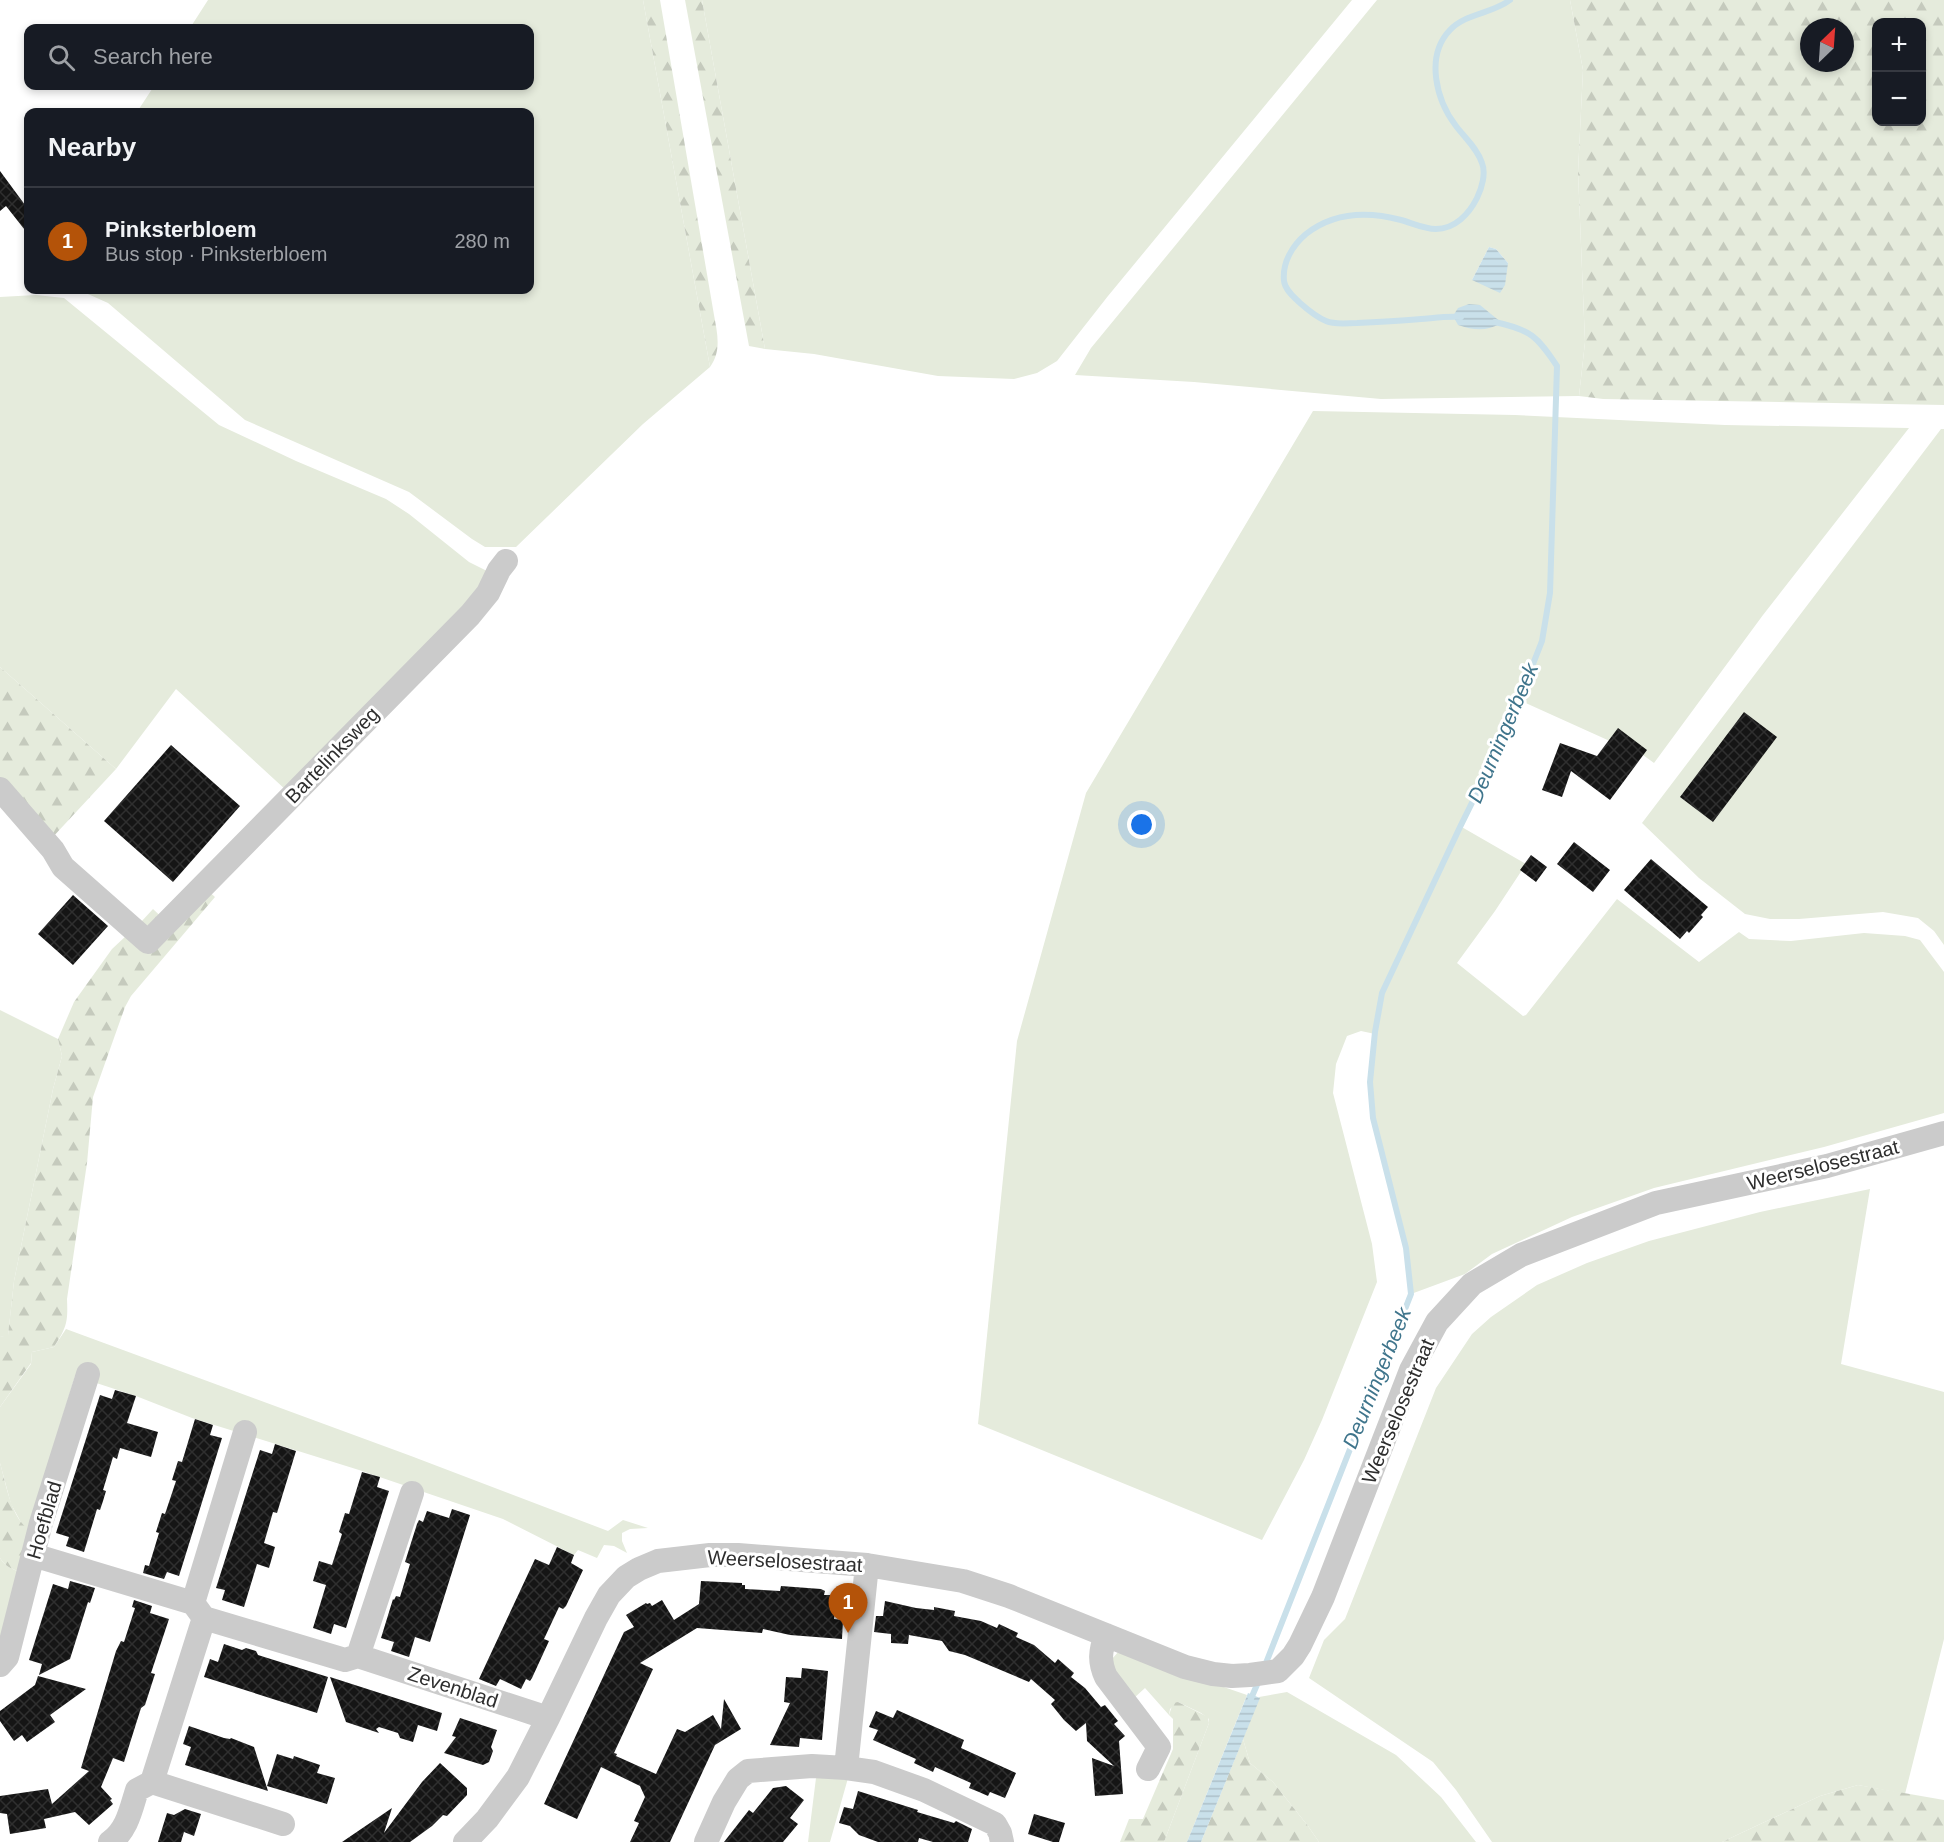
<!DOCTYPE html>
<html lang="en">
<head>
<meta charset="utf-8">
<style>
  :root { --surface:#171b24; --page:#242831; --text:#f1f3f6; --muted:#9ea1a6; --line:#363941; --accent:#b45309 }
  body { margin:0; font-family:Arial,sans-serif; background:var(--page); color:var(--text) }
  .controls { position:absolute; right:18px; top:18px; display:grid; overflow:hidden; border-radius:12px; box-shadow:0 3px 9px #0003 }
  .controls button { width:54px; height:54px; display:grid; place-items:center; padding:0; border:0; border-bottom:2px solid var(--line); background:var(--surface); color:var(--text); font:30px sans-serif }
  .compass { position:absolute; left:1800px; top:18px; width:54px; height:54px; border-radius:50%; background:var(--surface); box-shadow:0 3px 9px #0003; rotate:25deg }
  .you { position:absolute; left:1142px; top:825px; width:21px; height:21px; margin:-15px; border:4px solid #fff; border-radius:50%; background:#1a73e8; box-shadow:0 0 0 9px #1a73e833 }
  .badge { display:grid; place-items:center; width:39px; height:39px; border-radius:50%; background:var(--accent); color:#fff; font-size:20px; font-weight:700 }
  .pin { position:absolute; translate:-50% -50px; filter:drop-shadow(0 2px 3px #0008) }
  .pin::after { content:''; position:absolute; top:32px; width:21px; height:18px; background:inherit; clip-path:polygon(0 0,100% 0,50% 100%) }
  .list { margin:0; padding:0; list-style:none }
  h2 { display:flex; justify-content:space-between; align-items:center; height:78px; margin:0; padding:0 24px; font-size:26px }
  h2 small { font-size:20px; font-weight:400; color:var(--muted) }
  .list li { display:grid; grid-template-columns:39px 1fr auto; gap:18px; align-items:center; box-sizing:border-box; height:108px; padding:0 24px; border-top:2px solid var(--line) }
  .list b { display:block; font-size:22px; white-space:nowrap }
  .list p { margin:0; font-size:20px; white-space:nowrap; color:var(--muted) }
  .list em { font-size:20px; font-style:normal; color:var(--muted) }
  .icon { flex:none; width:33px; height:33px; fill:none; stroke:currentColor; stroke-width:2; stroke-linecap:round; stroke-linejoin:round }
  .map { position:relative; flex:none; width:1944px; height:1842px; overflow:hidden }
  .search { position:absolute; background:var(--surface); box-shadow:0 3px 9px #0003; left:24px; top:24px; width:510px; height:66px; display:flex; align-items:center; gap:15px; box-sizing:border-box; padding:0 21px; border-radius:12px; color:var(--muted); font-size:22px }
  .panel { position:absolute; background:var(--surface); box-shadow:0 3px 9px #0003; left:24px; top:108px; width:510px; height:186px; border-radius:12px }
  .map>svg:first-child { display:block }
</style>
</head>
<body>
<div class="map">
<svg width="1944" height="1842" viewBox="0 0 1944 1842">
  <defs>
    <pattern id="forest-firs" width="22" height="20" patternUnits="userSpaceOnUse" patternTransform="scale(1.5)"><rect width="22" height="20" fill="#e5ebdc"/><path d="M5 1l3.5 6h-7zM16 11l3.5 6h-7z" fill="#c5cabd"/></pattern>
    <pattern id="water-rules" width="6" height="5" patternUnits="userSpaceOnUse" patternTransform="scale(1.5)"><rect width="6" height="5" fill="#c9e0ea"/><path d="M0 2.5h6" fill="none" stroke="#adc0c9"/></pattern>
    <pattern id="building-cross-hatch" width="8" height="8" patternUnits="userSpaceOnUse" patternTransform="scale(1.5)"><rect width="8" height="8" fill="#151515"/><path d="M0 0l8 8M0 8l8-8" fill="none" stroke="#2f2f2f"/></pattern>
  </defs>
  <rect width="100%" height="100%" fill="#fff"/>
  <!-- green -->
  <path fill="#e5ebdc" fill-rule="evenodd" d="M208 0H643L710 367 643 424 516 547H485L472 539 409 492 245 420 108 303 79 290H530V112H137L154 86H530V28H190Z
    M702 0H1352L1108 296 1057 361 1037 373 1014 379 938 376 814 354 765 349Z
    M1377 0H1570L1583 70 1578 172 1585 342 1579 396 1381 399 1194 382 1075 375 1091 348ZM1489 247 1496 249 1508 263 1472 280Z
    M36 295 64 298 219 425 296 461 386 499 409 514 469 562 489 572 457 620 287 791 176 689 116 769 0 667V297Z
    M1313 411 1515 415 1725 425 1909 428 1763 615 1654 763 1617 736 1612 742 1519 700 1504 738 1460 826 1526 864 1495 911 1457 963 1523 1016 1526 1015 1617 899 1699 962 1739 932 1749 939 1791 941 1864 933 1905 936 1920 940 1944 972V1113L1824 1147 1654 1188 1572 1217 1492 1254 1465 1274 1411 1294 1406 1248 1373 1118 1370 1082 1375 1034 1361 1031 1347 1036 1336 1064 1333 1093 1372 1244 1377 1282 1322 1420 1304 1460 1262 1540 978 1424 1017 1041 1086 793Z
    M1941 429H1944V945L1934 931 1918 918 1883 912 1799 919H1770L1745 914 1699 878 1642 823Z
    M0 1010 58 1039 62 1056 53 1089 14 1281 8 1336 0 1337Z
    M1870 1189 1841 1364 1944 1392V1639L1905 1794 1858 1785 1820 1796 1722 1842H1492L1456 1790 1433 1762 1309 1678 1324 1640 1345 1619 1436 1388 1472 1334 1491 1317 1537 1285 1587 1263 1649 1241 1760 1212Z
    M66 1329 411 1456 608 1531 623 1520 648 1528 630 1529 622 1533V1541L627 1553 614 1546 604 1545 597 1558 578 1550 574 1555 503 1519 359 1470 192 1418 136 1396 75 1376 31 1520 34 1534 24 1528 11 1504 0 1463V1407L31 1364 32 1352 54 1347Z
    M0 1558C5 1567 13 1569 22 1573L0 1638Z
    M1119 1651 1247 1695 1187 1842H1164L1209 1723V1719L1201 1713 1178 1702 1170 1709 1169 1715 1145 1688 1133 1699 1115 1677 1112 1659Z
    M1287 1692 1396 1755 1441 1797 1476 1842H1319L1308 1826 1273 1782 1250 1763 1243 1739 1259 1697Z
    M850 1771 830 1842H808L816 1778Z"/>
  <!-- forest -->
  <path fill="url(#forest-firs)" fill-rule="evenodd" d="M643 0H660L714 315C717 332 722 351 710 367Z
    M685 0H702L765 349 749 346Z
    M1570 0H1944V405L1603 399 1579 396 1585 342 1578 172 1583 70ZM1876 22H1922V122H1876ZM1809 27H1845V63H1809Z
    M0 667 116 769 51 839 0 783Z
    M205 888 215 897 131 996 125 1007 93 1097 87 1163 67 1299C68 1322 67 1327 54 1347L32 1352 31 1363 0 1407V1337L8 1335 14 1281 53 1089 62 1056 58 1039 74 1002 112 949 141 922 153 909 170 925Z
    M0 1463C7 1487 11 1520 34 1534L22 1573C13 1569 5 1567 0 1558Z
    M1178 1702 1208 1717 1209 1723 1164 1842H1120L1129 1819H1143L1173 1749V1719L1169 1715 1173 1703Z
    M1243 1739 1250 1763 1273 1782 1308 1826 1319 1842H1201Z
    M1858 1785 1944 1800V1842H1722L1820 1796Z"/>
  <!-- water -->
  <path fill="url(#water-rules)" d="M1489 247 1496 249 1508 263 1505 285 1500 293 1472 280Z
    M1469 304 1480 305 1502 323C1487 331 1475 331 1458 325L1453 316 1458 308Z
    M1248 1693 1260 1698 1201 1842H1187Z"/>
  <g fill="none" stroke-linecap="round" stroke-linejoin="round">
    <!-- stream -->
    <path stroke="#c9e0ea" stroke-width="6" d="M1461 317C1448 316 1434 318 1421 319 1399 321 1378 322 1357 323 1347 323 1335 325 1326 321 1316 317 1308 310 1300 303 1294 297 1285 290 1284 281 1282 262 1293 245 1306 234 1334 212 1367 211 1401 220 1412 223 1424 229 1436 229 1455 229 1469 214 1477 198 1482 188 1486 173 1482 163 1477 148 1465 138 1456 126 1436 100 1425 56 1450 30 1466 13 1492 14 1510 0
      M1264 1668 1411 1294 1406 1248 1373 1118 1370 1082 1375 1032 1382 993 1460 827 1504 738 1542 641 1550 593 1557 366C1537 336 1531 330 1495 322
      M1250 1701 1259 1680"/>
  </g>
  <!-- building -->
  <path fill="url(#building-cross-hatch)" d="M0 171 28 209V234L6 206 0 211Z
    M1744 712 1777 737 1713 822 1680 797Z
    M1618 728 1647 750 1610 800 1571 771 1562 797 1542 790 1560 743 1597 756Z
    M171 745 240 806 173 882 104 821Z
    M1574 842 1610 870 1593 892 1557 864Z
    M1531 855 1547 867 1536 882 1520 870Z
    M1651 859 1708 907 1701 915 1703 917 1689 933 1687 931 1680 939 1624 890Z
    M73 895 108 926 73 965 38 934Z
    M115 1390 136 1396 127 1423 158 1432 151 1457 120 1448 117 1459 113 1457 103 1490 106 1491 103 1501 100 1510 97 1509 84 1552 66 1546 69 1537 56 1533 100 1395 112 1399Z
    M195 1419 213 1425 210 1435 222 1438 179 1576 167 1572 164 1579 143 1573 145 1565 149 1566 159 1533 156 1532 162 1513 165 1514 176 1481 172 1480 178 1461 182 1462Z
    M275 1444 296 1451 277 1513 273 1512 264 1543 275 1547 269 1568 257 1564 244 1607 222 1600 225 1590 216 1588 260 1450 272 1454Z
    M362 1472 380 1477 377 1487 389 1491 346 1628 334 1624 331 1634 313 1628 326 1585 313 1581 319 1561 332 1565 342 1534 339 1532 345 1513 349 1514Z
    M452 1509 470 1515 430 1642 415 1637 409 1657 391 1651 394 1642 381 1638 393 1599 394 1600 396 1596 400 1597 410 1564 405 1562 417 1524 419 1520 423 1522 427 1511 449 1518Z
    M557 1547 574 1555 571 1563 583 1570 566 1606 563 1609 559 1607 544 1639 549 1641 532 1678 530 1681 526 1679 521 1689 500 1679 496 1686 479 1679 535 1559 549 1565Z
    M70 1581 95 1588 90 1603 88 1602 70 1659 39 1675 42 1664 29 1660 53 1584 68 1589Z
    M701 1581 742 1583V1585H745V1589L780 1591 781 1586 821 1589 825 1591 824 1595H836L834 1619 843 1620 842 1639 790 1635 763 1629 762 1633 697 1628 640 1663 653 1669 614 1753 617 1754 616 1756 656 1774 677 1729 685 1732 713 1715 721 1729 724 1699 741 1729 715 1745 670 1842H630L639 1823 634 1821 645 1797 640 1786 601 1767 577 1819 544 1804 624 1632 634 1627 626 1615 646 1603 647 1604 650 1603 652 1606 662 1600 674 1620 699 1604Z
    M134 1600 152 1606 150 1613 169 1619 151 1673 155 1674 145 1705 141 1708 124 1762 113 1758 101 1787 112 1799 110 1800 113 1804 89 1825 75 1812 44 1819 46 1828 10 1834 7 1814 0 1813V1796L48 1789 52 1804 89 1771 81 1768 116 1651 121 1641 124 1642 135 1608 132 1607Z
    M885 1601 916 1608 934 1610V1607L955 1611 954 1616 981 1621 997 1628 999 1624 1018 1633 1016 1637 1034 1645 1055 1663 1058 1659 1074 1673 1071 1677 1085 1688 1101 1707 1105 1705 1118 1721 1114 1724 1125 1736 1119 1741 1123 1794 1095 1796 1092 1758 1114 1766 1087 1741 1086 1723 1076 1731 1064 1720 1051 1704 1055 1700 1031 1679 1029 1682 965 1655 949 1651 942 1641 909 1635 908 1644 891 1643V1634L874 1632 876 1616H883Z
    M224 1644 242 1650 246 1648 256 1651 258 1655 328 1677 317 1713 204 1677 210 1659 218 1662Z
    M802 1668 828 1671 822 1740 800 1738 799 1747 770 1745 790 1703 784 1702 786 1677 801 1678Z
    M38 1676 86 1689 50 1715 55 1722 27 1742 22 1735 14 1741 0 1721V1711L35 1685Z
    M330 1677 442 1713 437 1731 418 1725 413 1742 400 1738 398 1733 379 1727 376 1729 379 1733 346 1722Z
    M897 1710 964 1740 961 1748 1016 1773 1005 1798 990 1792 988 1796 979 1792 969 1788 971 1783 935 1767 933 1772 914 1763 916 1759 873 1740 878 1730 869 1727 876 1711 893 1718Z
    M460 1718 497 1730 491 1747 493 1751 489 1762 483 1765 444 1753 456 1737 452 1736Z
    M189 1726 224 1738 230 1739 231 1738 254 1747 268 1791 185 1765 191 1747 183 1744Z
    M277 1754 293 1759 294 1756 320 1765 317 1773 335 1778 327 1804 267 1786Z
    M440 1763 467 1788V1795L447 1816 443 1815 432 1826 410 1842H342L392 1808 384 1833 422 1782Z
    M786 1786 804 1800 790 1818 798 1824 783 1842H724L749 1810 753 1813 773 1788Z
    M858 1791 918 1810 917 1812 954 1823 956 1821 972 1829 968 1842H933L919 1838 918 1842H878L859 1835 850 1826 839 1823 844 1807 853 1809Z
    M185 1809 201 1814 194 1836 184 1832 181 1842H158L167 1813 174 1815Z
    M1034 1814 1065 1823 1059 1842H1053L1028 1834Z"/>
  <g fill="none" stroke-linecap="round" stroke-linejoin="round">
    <!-- minor -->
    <path stroke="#cbcbcb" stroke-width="24" d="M0 789 53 850 63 867 148 942 470 615 488 593 499 570 506 561
      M33 1555 193 1603 204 1618 345 1660 358 1656 548 1718
      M867 1565 846 1768 874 1772 924 1790 995 1824 1000 1833 1002 1842
      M193 1603 245 1432
      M1106 1635C1100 1651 1099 1662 1106 1677L1159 1747 1148 1769
      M358 1656 412 1493
      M0 1665 7 1657 41 1523 88 1374
      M152 1782 283 1824
      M110 1842C127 1831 131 1809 137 1790L152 1782 204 1618
      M465 1842 487 1819 518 1777 548 1718 596 1618 609 1595 626 1577 639 1569 658 1561 710 1555H738L867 1565 963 1581 1009 1596 1185 1667 1213 1674 1232 1676 1250 1675 1278 1671 1293 1656 1300 1645 1323 1597 1411 1370 1437 1322 1472 1284 1521 1255 1656 1203 1827 1166 1944 1133
      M706 1842 724 1802 738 1779 748 1771 812 1766 846 1768"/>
  </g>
  <g text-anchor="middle" stroke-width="6" stroke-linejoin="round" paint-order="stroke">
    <!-- street labels -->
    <g font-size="20" fill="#2e2e2e" stroke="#fff">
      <text transform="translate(332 755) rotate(-46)" y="7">Bartelinksweg</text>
      <text transform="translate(1823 1165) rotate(-14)" y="7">Weerselosestraat</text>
      <text transform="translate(1398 1411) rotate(-67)" y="7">Weerselosestraat</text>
      <text transform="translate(44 1520) rotate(-74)" y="7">Hoefblad</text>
      <text transform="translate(785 1561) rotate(3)" y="7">Weerselosestraat</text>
      <text transform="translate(453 1687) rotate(18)" y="7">Zevenblad</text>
    </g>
    <!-- water labels -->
    <g font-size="21" font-style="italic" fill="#3f758c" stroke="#fff">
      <text transform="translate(1503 733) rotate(-67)" y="7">Deurningerbeek</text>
      <text transform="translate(1377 1378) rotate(-68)" y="7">Deurningerbeek</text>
    </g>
  </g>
</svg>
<div class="controls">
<button>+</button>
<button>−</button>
</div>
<svg class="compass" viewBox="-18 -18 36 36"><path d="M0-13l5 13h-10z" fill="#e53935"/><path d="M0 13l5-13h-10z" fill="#9ea1a6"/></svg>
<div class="you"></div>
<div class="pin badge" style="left:848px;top:1633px">1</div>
<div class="search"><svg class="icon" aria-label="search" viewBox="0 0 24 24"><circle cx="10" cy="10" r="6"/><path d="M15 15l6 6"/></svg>Search here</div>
<section class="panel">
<h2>Nearby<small></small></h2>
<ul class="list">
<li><span class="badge">1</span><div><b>Pinksterbloem</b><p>Bus stop · Pinksterbloem</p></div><em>280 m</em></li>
</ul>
</section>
</div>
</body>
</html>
